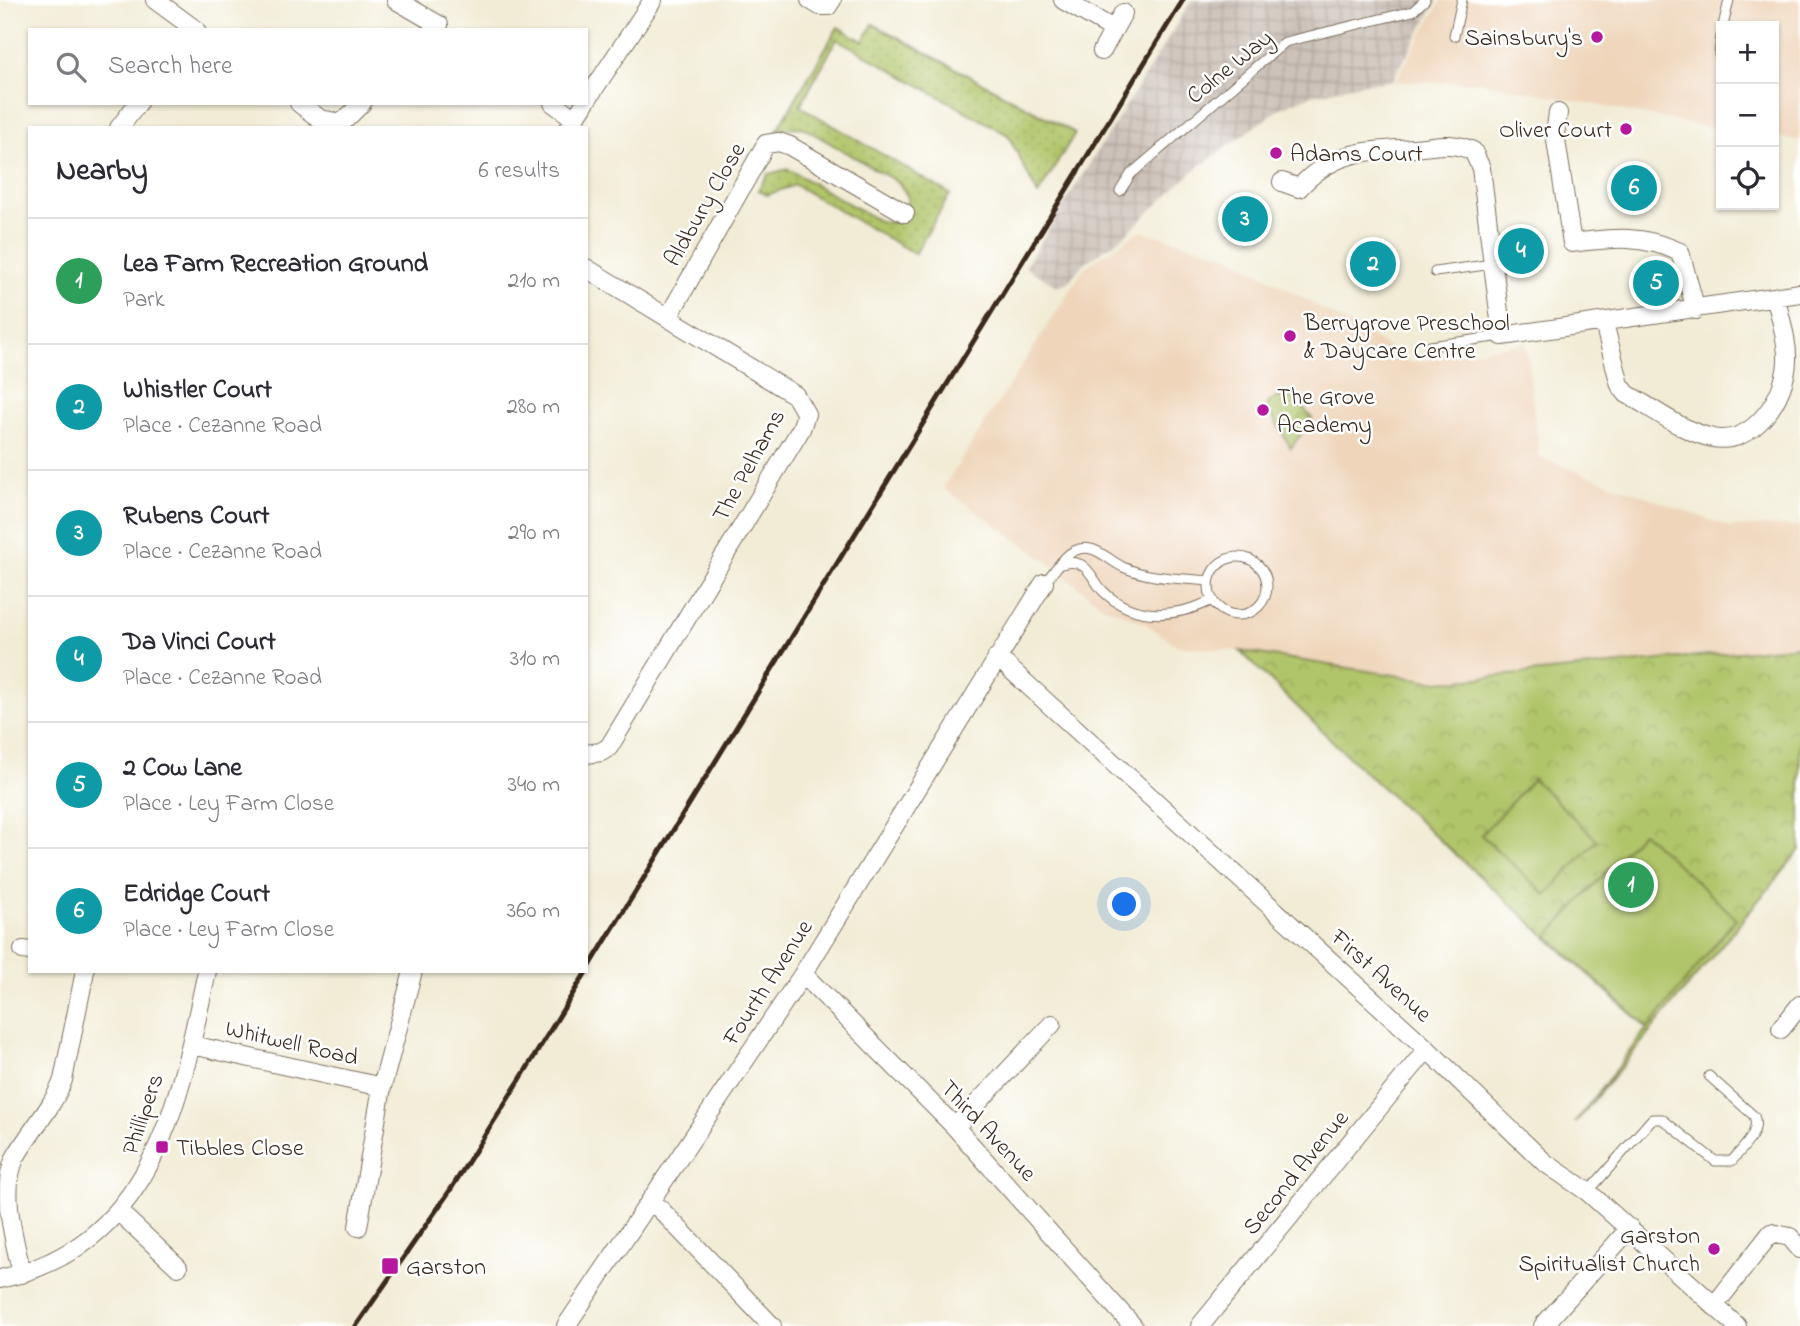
<!DOCTYPE html>
<html lang="en">
<head>
<meta charset="utf-8">
<style>
  :root { --surface:#fff; --page:#f2f2f3; --text:#2b2b33; --muted:#7c7c81; --line:#e1e1e2; --accent:#0f766e }
  body { margin:0; font-family:"Indie Flower",sans-serif; background:var(--page); color:var(--text) }
  .controls { position:absolute; right:21px; top:21px; display:grid; overflow:hidden; border-radius:0px; box-shadow:0 2px 5px #0004 }
  .controls button { width:63px; height:63px; display:grid; place-items:center; padding:0; border:0; border-bottom:2px solid var(--line); background:var(--surface); color:var(--text); font:35px sans-serif }
  .you { position:absolute; left:1125px; top:905px; width:24px; height:24px; margin:-18px; border:5px solid #fff; border-radius:50%; background:#1a73e8; box-shadow:0 0 0 10px #1a73e833 }
  .badge { display:grid; place-items:center; width:46px; height:46px; border-radius:50%; background:var(--accent); color:#fff; font-size:23px; font-weight:700 }
  .pin { position:absolute; translate:-50% -50%; border:4px solid #fff; box-shadow:0 2px 7px #0006 }
  .list { margin:0; padding:0; list-style:none }
  h2 { display:flex; justify-content:space-between; align-items:center; height:91px; margin:0; padding:0 28px; font-size:30px }
  h2 small { font-size:23px; font-weight:400; color:var(--muted) }
  .list li { display:grid; grid-template-columns:46px 1fr auto; gap:21px; align-items:center; box-sizing:border-box; height:126px; padding:0 28px; border-top:2px solid var(--line) }
  .list b { display:block; font-size:26px; white-space:nowrap }
  .list p { margin:0; font-size:23px; white-space:nowrap; color:var(--muted) }
  .list em { font-size:23px; font-style:normal; color:var(--muted) }
  .icon { flex:none; width:38px; height:38px; fill:none; stroke:currentColor; stroke-width:2; stroke-linecap:round; stroke-linejoin:round }
  .map { position:relative; flex:none; width:1800px; height:1326px; overflow:hidden }
  .search { position:absolute; background:var(--surface); box-shadow:0 2px 5px #0004; left:28px; top:28px; width:560px; height:77px; display:flex; align-items:center; gap:18px; box-sizing:border-box; padding:0 24px; border-radius:0px; color:var(--muted); font-size:26px }
  .panel { position:absolute; background:var(--surface); box-shadow:0 2px 5px #0004; left:28px; top:126px; width:560px; height:847px; border-radius:0px }
  .map>svg:first-child { display:block }
</style>
</head>
<body>
<div class="map">
<svg width="1800" height="1326" viewBox="0 0 1800 1326">
  <defs>
    <pattern id="industrial-grid" width="8" height="8" patternUnits="userSpaceOnUse" patternTransform="scale(1.75)"><rect width="8" height="8" fill="#cdc2b9"/><path d="M0 4h8M4 0v8" fill="none" stroke="#b1a79f"/></pattern>
    <pattern id="grass-dots" width="8" height="8" patternUnits="userSpaceOnUse" patternTransform="scale(1.75)"><rect width="8" height="8" fill="#b0c569"/><path d="M2 2h.1M6 6h.1" fill="none" stroke="#98a95b" stroke-width="1.8" stroke-linecap="round"/></pattern>
    <pattern id="park-crowns" width="20" height="18" patternUnits="userSpaceOnUse" patternTransform="scale(1.75)"><rect width="20" height="18" fill="#b0c569"/><path d="M2 6a3 3 0 1 1 6 0M12 15a3 3 0 1 1 6 0" fill="none" stroke="#98a95b"/></pattern>
  </defs>
  <rect width="100%" height="100%" fill="#fff"/>
  <filter id="ink" filterUnits="userSpaceOnUse"><feTurbulence type="fractalNoise" baseFrequency=".0143" numOctaves="2"/><feDisplacementMap in="SourceGraphic" scale="14" xChannelSelector="R" yChannelSelector="G"/><feConvolveMatrix kernelMatrix="1 2 1 2 8 2 1 2 1" color-interpolation-filters="sRGB"/></filter>
  <filter id="wash" filterUnits="userSpaceOnUse"><feTurbulence type="fractalNoise" baseFrequency=".00686" numOctaves="4" result="noise"/><feDisplacementMap in="SourceGraphic" scale="28" xChannelSelector="R" yChannelSelector="G"/><feGaussianBlur stdDeviation="1.57" result="paint"/><feColorMatrix in="noise" values="0 0 0 0 0 0 0 0 0 0 0 0 0 0 0 0 0 1.4 0 .05"/><feComposite in="paint" operator="in"/></filter>
  <g filter="url(#wash)">
    <rect width="100%" height="100%" fill="#f2ecd6"/>
    <!-- built -->
    <path fill="#efd6bb" d="M1442 0H1800V140L1774 137V26H1721V130L1481 82H1394Z
      M1140 231 1228 255 1390 348 1411 363 1526 342 1539 457 1729 527 1800 526V646L1439 682 1240 651 1178 646 1143 622 1101 605 1044 559 943 488 1085 267Z"/>
    <!-- industrial -->
    <path fill="url(#industrial-grid)" d="M1192 0H1438L1392 81 1360 84 1309 96 1282 107 1192 172 1123 237 1084 263 1068 282 1057 286 1025 267Z"/>
    <!-- grass -->
    <path fill="url(#grass-dots)" stroke="#767844" stroke-width="2" d="M873 24 1075 133 1038 195 1008 135 837 39 800 106 950 194 915 254 795 185 767 195 758 190 768 174 788 169 879 221 893 223 905 213 908 197 899 183 802 127 783 128 772 139 838 27 863 41Z"/>
    <!-- park -->
    <path fill="url(#park-crowns)" stroke="#767844" stroke-width="2" d="M1279 397H1293L1312 418 1291 448 1267 407 1270 401Z
      M1800 646V850L1575 1123 1647 1028 1356 764 1240 651 1439 682Z"/>
    <!-- pitch -->
    <path fill="#b0c569" stroke="#767844" stroke-width="2" d="M1533 779 1597 840 1546 895 1481 835Z
      M1642 832 1736 918 1648 1028 1548 936Z"/>
  </g>
  <g filter="url(#ink)">
    <g fill="none" stroke-linecap="round" stroke-linejoin="round">
      <!-- service casing -->
      <g stroke="#7b6e5e" stroke-width="11">
        <path id="service" d="M1723 26 1729 0
          M1454 36 1462 0
          M1719 55 1721 37
          M1120 191 1131 174 1285 42 1413 11 1425 0
          M1435 272 1493 264
          M1430 346 1502 336
          M1209 586a29 29 0 1 1 58 0a29 29 0 1 1-58 0Z
          M1062 564C1069 562 1077 561 1083 566 1092 572 1096 585 1104 592 1135 622 1177 617 1213 600
          M1044 583C1053 574 1063 556 1074 551 1094 541 1107 560 1123 567 1149 579 1181 578 1209 581
          M1588 1192 1652 1119H1662L1715 1161H1732C1742 1148 1761 1133 1754 1116L1709 1076"/>
      </g>
      <!-- minor casing -->
      <g stroke="#7b6e5e" stroke-width="20">
        <path id="minor" d="M155 0 196 30
          M396 0 439 25
          M810 0 820 6H828L832 0
          M1063 0 1113 29
          M1102 51 1123 13
          M586 101 653 0
          M299 103 320 119 342 123 362 103
          M553 103 575 119
          M1558 113 1555 134 1572 243C1613 238 1641 234 1680 252L1696 310
          M119 128 138 103
          M569 128 585 103
          M1282 182 1299 188C1333 150 1367 151 1414 148 1439 146 1449 141 1473 151L1481 168 1502 336 1800 293
          M586 268 795 395 806 414 801 429 609 747 601 752 586 754
          M669 316 766 144 779 142 790 146 905 213
          M1604 323 1620 385 1627 394C1654 409 1683 432 1713 438 1754 446 1786 396 1787 361 1788 341 1780 318 1776 298
          M997 657 1427 1049 1544 1162 1588 1192 1737 1326
          M23 950 30 951
          M803 974 955 1127 1133 1326
          M1781 1029 1800 1005
          M192 1045 382 1087
          M955 1127 1052 1024
          M649 1202 660 1209 772 1326
          M118 1211 178 1267
          M358 1227 382 1087 413 971
          M22 1274C14 1238 0 1192 15 1158 30 1131 52 1109 63 1080L85 971
          M0 1279C153 1245 179 1103 207 971
          M1714 1306 1771 1233 1790 1237 1800 1249
          M566 1326 803 974 1044 583
          M1200 1326 1427 1049
          M1543 1326 1630 1228"/>
      </g>
      <!-- service -->
      <use href="#service" stroke="#fff" stroke-width="9"/>
      <!-- minor -->
      <use href="#minor" stroke="#fff" stroke-width="18"/>
      <!-- rail -->
      <path stroke="#3b2a1e" stroke-width="5" d="M356 1326 451 1189 521 1078 1183 0"/>
    </g>
  </g>
  <!-- markers -->
  <g fill="#b5179e" stroke="#fff" stroke-width="2.5">
    <circle cx="1597" cy="37" r="7"/>
    <circle cx="1626" cy="129" r="7"/>
    <circle cx="1276" cy="153" r="7"/>
    <circle cx="1290" cy="336" r="7"/>
    <circle cx="1263" cy="410" r="7"/>
    <rect x="155" y="1140" width="14" height="14" rx="3.5"/>
    <circle cx="1714" cy="1249" r="7"/>
    <rect x="381" y="1257" width="18" height="18" rx="3.5"/>
  </g>
  <g text-anchor="middle" stroke-width="5" stroke-linejoin="round" paint-order="stroke">
    <!-- poi labels -->
    <g font-size="24" fill="#3b2a1e" stroke="#fff" text-anchor="start">
      <text x="1583" y="45" text-anchor="end">Sainsbury's</text>
      <text x="1612" y="137" text-anchor="end">Oliver Court</text>
      <text x="1290" y="161">Adams Court</text>
      <text x="1304" y="330">Berrygrove Preschool<tspan x="1304" dy="28">&amp; Daycare Centre</tspan></text>
      <text x="1277" y="404">The Grove<tspan x="1277" dy="28">Academy</tspan></text>
      <text x="176" y="1155">Tibbles Close</text>
      <text x="1700" y="1243" text-anchor="end">Garston<tspan x="1700" dy="28">Spiritualist Church</tspan></text>
      <text x="406" y="1274">Garston</text>
    </g>
    <!-- street labels -->
    <g font-size="24" fill="#3b2a1e" stroke="#fff">
      <text transform="translate(1229 66) rotate(-39)" y="8">Colne Way</text>
      <text transform="translate(704 204) rotate(-60)" y="8">Aldbury Close</text>
      <text transform="translate(748 465) rotate(-61)" y="8">The Pelhams</text>
      <text transform="translate(1382 975) rotate(42)" y="8">First Avenue</text>
      <text transform="translate(767 982) rotate(-57)" y="8">Fourth Avenue</text>
      <text transform="translate(292 1042) rotate(13)" y="8">Whitwell Road</text>
      <text transform="translate(142 1114) rotate(-71)" y="8">Phillipers</text>
      <text transform="translate(989 1130) rotate(47)" y="8">Third Avenue</text>
      <text transform="translate(1295 1172) rotate(-51)" y="8">Second Avenue</text>
    </g>
  </g>
</svg>
<div class="controls">
<button>+</button>
<button>−</button>
<button><svg class="icon" aria-label="locate" viewBox="0 0 24 24"><circle cx="12" cy="12" r="6"/><path d="M12 2v4M12 18v4M2 12h4M18 12h4"/></svg></button>
</div>
<div class="you"></div>
<div class="pin badge" style="left:1631px;top:885px;background:#2e9e5b">1</div>
<div class="pin badge" style="left:1373px;top:264px;background:#0f9aa8">2</div>
<div class="pin badge" style="left:1245px;top:219px;background:#0f9aa8">3</div>
<div class="pin badge" style="left:1521px;top:251px;background:#0f9aa8">4</div>
<div class="pin badge" style="left:1656px;top:283px;background:#0f9aa8">5</div>
<div class="pin badge" style="left:1634px;top:188px;background:#0f9aa8">6</div>
<div class="search"><svg class="icon" aria-label="search" viewBox="0 0 24 24"><circle cx="10" cy="10" r="6"/><path d="M15 15l6 6"/></svg>Search here</div>
<section class="panel">
<h2>Nearby<small>6 results</small></h2>
<ul class="list">
<li><span class="badge" style="background:#2e9e5b">1</span><div><b>Lea Farm Recreation Ground</b><p>Park</p></div><em>210 m</em></li>
<li><span class="badge" style="background:#0f9aa8">2</span><div><b>Whistler Court</b><p>Place · Cezanne Road</p></div><em>280 m</em></li>
<li><span class="badge" style="background:#0f9aa8">3</span><div><b>Rubens Court</b><p>Place · Cezanne Road</p></div><em>290 m</em></li>
<li><span class="badge" style="background:#0f9aa8">4</span><div><b>Da Vinci Court</b><p>Place · Cezanne Road</p></div><em>310 m</em></li>
<li><span class="badge" style="background:#0f9aa8">5</span><div><b>2 Cow Lane</b><p>Place · Ley Farm Close</p></div><em>340 m</em></li>
<li><span class="badge" style="background:#0f9aa8">6</span><div><b>Edridge Court</b><p>Place · Ley Farm Close</p></div><em>360 m</em></li>
</ul>
</section>
</div>
</body>
</html>
